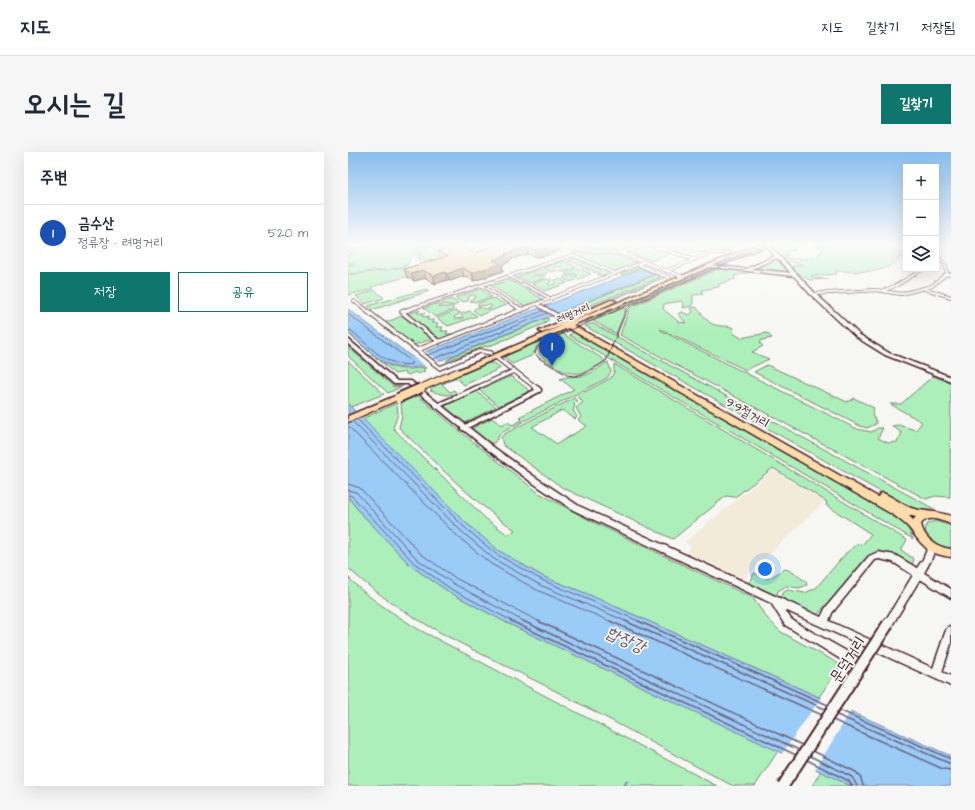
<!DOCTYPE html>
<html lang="ko">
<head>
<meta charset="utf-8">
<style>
  :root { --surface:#fff; --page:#f6f6f7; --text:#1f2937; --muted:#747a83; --line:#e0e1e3; --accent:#0f766e }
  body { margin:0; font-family:"Architects Daughter","Poor Story",sans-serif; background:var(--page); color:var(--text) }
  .controls { position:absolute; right:12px; top:12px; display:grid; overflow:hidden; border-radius:0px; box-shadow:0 4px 16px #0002 }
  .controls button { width:36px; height:36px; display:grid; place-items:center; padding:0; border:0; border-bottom:1px solid var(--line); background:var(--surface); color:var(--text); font:20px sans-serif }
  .you { position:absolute; left:417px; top:417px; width:14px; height:14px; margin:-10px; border:3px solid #fff; border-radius:50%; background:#1a73e8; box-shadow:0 0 0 6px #1a73e833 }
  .badge { display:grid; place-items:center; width:26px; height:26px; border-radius:50%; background:var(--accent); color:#fff; font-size:13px; font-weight:700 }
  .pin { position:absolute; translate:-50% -33px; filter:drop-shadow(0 1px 2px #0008) }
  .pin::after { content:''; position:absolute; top:21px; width:14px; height:12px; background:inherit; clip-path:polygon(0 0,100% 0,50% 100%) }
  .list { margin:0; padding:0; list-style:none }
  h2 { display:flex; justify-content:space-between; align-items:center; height:52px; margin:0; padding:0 16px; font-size:17px }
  h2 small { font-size:13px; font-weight:400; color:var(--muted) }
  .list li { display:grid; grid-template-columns:26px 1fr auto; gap:12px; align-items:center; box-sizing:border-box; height:56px; padding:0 16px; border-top:1px solid var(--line) }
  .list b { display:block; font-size:15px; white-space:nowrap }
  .list p { margin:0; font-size:13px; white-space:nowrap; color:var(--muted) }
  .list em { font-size:13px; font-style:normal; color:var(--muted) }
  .actions { display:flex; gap:8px; padding:12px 16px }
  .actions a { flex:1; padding:9px 0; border:1px solid var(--accent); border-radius:0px; text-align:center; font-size:14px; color:var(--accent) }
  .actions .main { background:var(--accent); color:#fff }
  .icon { flex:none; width:22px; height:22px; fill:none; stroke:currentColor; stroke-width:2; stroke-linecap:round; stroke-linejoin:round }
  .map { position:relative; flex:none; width:603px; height:634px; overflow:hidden; border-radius:0px }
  header { display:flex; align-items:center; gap:24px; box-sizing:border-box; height:56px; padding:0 20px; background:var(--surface); border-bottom:1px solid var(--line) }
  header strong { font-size:19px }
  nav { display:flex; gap:22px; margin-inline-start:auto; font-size:14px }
  .intro { display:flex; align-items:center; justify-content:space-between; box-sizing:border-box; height:96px; padding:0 24px }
  h1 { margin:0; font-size:28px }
  .button { padding:10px 18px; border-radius:0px; background:var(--accent); color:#fff; font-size:14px; font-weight:700 }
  main { display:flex; gap:24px; padding:0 24px }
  aside { flex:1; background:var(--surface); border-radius:0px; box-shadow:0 4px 16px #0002 }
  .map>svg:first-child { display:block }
</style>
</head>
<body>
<header>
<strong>지도</strong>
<nav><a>지도</a><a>길찾기</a><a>저장됨</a></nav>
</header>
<div class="intro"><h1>오시는 길</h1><a class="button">길찾기</a></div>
<main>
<aside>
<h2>주변<small></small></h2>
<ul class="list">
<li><span class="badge" style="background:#1a4fb4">1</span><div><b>금수산</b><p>정류장 · 려명거리</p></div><em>520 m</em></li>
</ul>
<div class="actions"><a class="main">저장</a><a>공유</a></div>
</aside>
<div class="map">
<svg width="603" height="634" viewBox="0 0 603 634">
  <rect width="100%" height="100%" fill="#f6f6f2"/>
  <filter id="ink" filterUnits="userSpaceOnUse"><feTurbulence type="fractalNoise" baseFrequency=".025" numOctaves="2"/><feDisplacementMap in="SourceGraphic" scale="8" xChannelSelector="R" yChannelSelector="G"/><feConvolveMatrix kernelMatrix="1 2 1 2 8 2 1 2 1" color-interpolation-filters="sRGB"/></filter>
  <g filter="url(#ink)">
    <!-- built -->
    <path fill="#f3ebda" d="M425 318 476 350 394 428 338 402 343 394 337 390Z"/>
    <!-- green -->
    <path fill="#acefba" stroke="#7b8772" d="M21 92H87L71 95 73 96 66 100 59 113 41 118 58 114 54 118 63 123 23 135 25 137 0 143V123L40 118 26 119 27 117 24 119 0 122V113L7 114 2 112 7 110 0 112V103L4 101H0V98Z
      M91 92H105L108 95 106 92H128L131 94 122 100 92 106 95 108 74 109 77 106 72 104 73 100 71 102 73 108 67 104 71 98Z
      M214 92 251 95 254 92H298L274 99 225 96Z
      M394 92 377 99 343 101 336 104 319 98 322 94 336 96 347 93Z
      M426 92H449L444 94 447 98H443L438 102 440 104 433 105 423 95Z
      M466 92H541L540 95 554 102 558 107 552 105C539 124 509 119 489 119L487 120 489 122 463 124 467 126 480 127 461 128 443 116 445 114 456 113 442 109H440L441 112 435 107C447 104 470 113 474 96Z
      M301 93 324 101 303 109 280 100Z
      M223 100 269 103 289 111 265 120Z
      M227 106 265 122 257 124 250 123 251 120H245V118H239L240 116H234L235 113H229V111L219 109Z
      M427 107 434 111 442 120 404 116Z
      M215 109 228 115 215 120 210 119 214 116 212 114 206 115 208 119 202 120 195 116Z
      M289 115C297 116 305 122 312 125L226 160 216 159 307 123 292 116 275 123 272 122Z
      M364 115 366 116 239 171 237 170Z
      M230 116 243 122 222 130 215 126 218 124H230L228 122 218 123 217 121Z
      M192 117 199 121 196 123 186 122 183 124H196L197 126 182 131 170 125Z
      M371 117 402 120 386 124 387 127 371 132V135L354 138 355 142 345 143V151L343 154 335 156 336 153 333 149 316 152 315 157 331 170 338 171 330 162 334 160 341 163 345 160 343 156 348 155C353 160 359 171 367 173 374 175 379 173 386 176L385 181 393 186 419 181 424 186 414 188 412 191 415 194 404 200 421 207 398 218 313 177 312 178 509 277 523 280 530 276H535L530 286 540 291 549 290 554 281 544 274 550 273 568 278 574 270 542 252H553L585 224 603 231 602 345 587 344 578 347 272 183 281 157 285 154Z
      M317 125 226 164 224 163 316 125Z
      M198 127 204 128 200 132 201 133 208 132 206 128 212 127 219 131 197 139 184 132Z
      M161 128 195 147 176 154 143 134Z
      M78 137 81 139 24 158 20 154Z
      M132 137 144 145 128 150 122 149 128 145 127 143 121 144 120 149 113 150 107 146Z
      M27 138 36 146 17 152 8 144Z
      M146 146 158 153 132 163 125 158 130 155 137 157 143 156V153L130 154V151Z
      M103 147 110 151 106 154 96 152 90 155H105V158L87 165 76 156Z
      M276 156H278L268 182 245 169Z
      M72 158 69 161H77L74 163 75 165 81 164 79 168H86L83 171H90L88 175H95L93 179H100L98 182H105L92 187 60 162Z
      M107 159 113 161 106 165 107 167 115 166 113 163 115 161 122 159 129 164 100 174 89 166Z
      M54 164 84 187 66 193 36 171Z
      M199 166 201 168 196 170 198 171 139 195 138 194 98 209 105 204Z
      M243 172H246L588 358H573L554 352 237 174Z
      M217 178 219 179 189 194 185 203 164 212 156 205Z
      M227 179 545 362 559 374 565 387 221 183Z
      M0 181C26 203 39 224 76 215L78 216 75 217 77 219 70 222 67 220 60 223 56 220 47 222Z
      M215 182 255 207 257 209C229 230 214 222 191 202V198L204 188 203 187Z
      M0 195 46 235 55 234 40 241 0 204Z
      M0 209 36 242 3 255 0 252Z
      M260 210 263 220 259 226 153 281 146 291H142L123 277 144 266 153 273 160 270 164 273 174 268 171 265 226 237 212 227C220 223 229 226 238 223 246 220 253 214 260 210Z
      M140 211H146L153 216 116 233 109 226 94 232 102 240 106 238 109 242 98 243 82 239 84 238 82 236Z
      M266 212 559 388 553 398 566 407 564 414C550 406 539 397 524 403L469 463 432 446 434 441 440 438 457 441 468 436 498 401 510 392 514 393 523 382 478 353 479 350 425 316 387 345 378 344 325 387 215 336 155 293 153 285 158 281 226 246 230 249 225 252 227 253 225 258 229 265 227 267 214 258 184 275 209 292 239 274 230 268 233 265 228 256 235 250 229 244 263 226 266 220Z
      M419 213 499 250 506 246 526 256 524 263 528 269V272L519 276 512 274 406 220Z
      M163 224 182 239 151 254 131 238Z
      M128 239 148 255 116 271 97 255V253Z
      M69 243 125 290 191 341 247 371 405 446 418 465 433 480 493 513 471 545 237 441 196 425 151 399 118 371 14 267 49 251 50 262 45 276 137 366 160 383 167 378C124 349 88 311 51 276L54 263 53 249Z
      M0 345 11 359 63 414 101 440 159 471 430 599 407 634H385C323 601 262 567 200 535 131 500 57 469 0 416Z
      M587 369 603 374V396C592 396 572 386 579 372Z
      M437 417C445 419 450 425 458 429L459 433 451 436 438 434 430 439 428 445 402 431 406 421 420 427Z
      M0 425C19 446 44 460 68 476L369 634H0Z
      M473 619 503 634H464Z"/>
    <!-- water -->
    <path fill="#9bcbf7" stroke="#7b86a5" d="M293 117 307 122 91 209C43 226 35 210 0 181V157L64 205Z
      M0 252 118 371 151 399 196 425 237 441 603 604V634H503L159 471 101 440 63 414 11 359 0 345Z"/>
    <!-- pier -->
    <path fill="#f6f6f2" d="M77 199 92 210 78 215 64 204Z
      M474 544 504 557 467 618 433 603Z"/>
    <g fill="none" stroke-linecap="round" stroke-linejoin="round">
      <!-- shore-far1 -->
      <path stroke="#6a647d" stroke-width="1" d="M0 162 63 209 64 212C39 216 21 194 4 179L0 178
        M80 203 195 159
        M85 207 199 161
        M9 267 115 374 148 402 194 428 293 470
        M4 269 112 378 146 407 192 433 280 470
        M0 274 107 382 143 412 189 438 264 470
        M0 332 12 336 73 402 109 427 192 470
        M0 338 8 340 69 407 106 432 177 470
        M0 343 4 344 66 411 103 437 166 470"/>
      <!-- shore -->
      <path stroke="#6a647d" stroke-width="1.5" d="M163 469 448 603
        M175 469 451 598
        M190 469 454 593
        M262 469 474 563
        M277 469 477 557
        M290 469 480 553
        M491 558 603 607
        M489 563 603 612
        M485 568 595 617 603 618
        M465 599 508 620 513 626 515 634
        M462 604 504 625 509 634
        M459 608 501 629 504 634"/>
      <!-- stream -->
      <path stroke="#7b86a5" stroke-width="2" d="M276 634 279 629"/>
      <!-- street-far2 casing -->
      <g stroke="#4a1f2b" stroke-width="4">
        <path id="street-far2" d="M209 92 223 97 273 101 335 125
          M301 92 346 108
          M556 92 558 104
          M317 98 321 94
          M273 101 300 92
          M588 104 597 112 599 122
          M289 112 322 126
          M318 119 363 101H382
          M161 124 203 147
          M133 133 171 156
          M577 137 603 145
          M534 139 549 133 575 117
          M465 142 528 138 553 142 584 134 597 123 603 122
          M6 149 15 156
          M189 152 196 156
          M65 156 225 103 268 122
          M178 156 296 110"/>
      </g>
      <!-- street-far1 casing -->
      <g stroke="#4a1f2b" stroke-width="5.5">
        <path id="street-far1" d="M14 155 92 216 132 199 143 201
          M68 155 54 160 91 190
          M169 155 174 158
          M194 155 218 169
          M69 198 181 155
          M148 205 162 216
          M165 218 190 237
          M126 237 166 219"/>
      </g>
      <!-- street casing -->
      <g stroke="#4a1f2b" stroke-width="7">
        <path id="street" d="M89 254 129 236
          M115 276 191 238 188 236"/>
      </g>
      <!-- secondary casing -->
      <g stroke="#4a1f2b" stroke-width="3">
        <path id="secondary" d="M416 92H420L467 141 512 183 541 201 603 225V229L537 203 508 185 463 143 446 124 362 115 360 114 362 113 398 117 427 104ZM429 106 443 121 403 117Z
          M0 187 49 229H63L144 294 187 325 231 354 473 465 478 455 521 404 530 400 547 403 569 416 575 407 581 393 584 392 587 393 588 395 583 408 576 421 603 437V446L572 427 543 475 540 476 537 475 535 472 537 469 565 423 545 410 531 407 527 408 484 461 481 469 585 516 598 478 600 475 603 474V492L594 520 603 524V534L437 458 443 467 450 472 518 510 519 514 518 518 514 519 510 518 437 473 423 451 225 358 182 329 140 298 60 232H46L0 192Z"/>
      </g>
      <!-- highway casing -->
      <g stroke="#4a1f2b" stroke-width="3">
        <path id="highway" d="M410 92H416L225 173 530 345 532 342 535 341C545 345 553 352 563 356 576 360 590 359 603 364V372C593 369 581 362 573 372 576 387 589 395 603 397V405C583 402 577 397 565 381 560 373 550 366 542 361L220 176 112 222H106L105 220 216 173 194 181 191 179 263 148 268 149 221 171ZM560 363 568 365 565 368Z
          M47 244H50L54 246 0 270V264Z"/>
      </g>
      <!-- street-far2 -->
      <use href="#street-far2" stroke="#f6f6f2" stroke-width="2.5"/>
      <!-- street-far1 -->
      <use href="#street-far1" stroke="#f6f6f2" stroke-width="3.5"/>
      <!-- street -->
      <use href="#street" stroke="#f6f6f2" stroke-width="4"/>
      <!-- secondary -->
      <use href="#secondary" fill="#f6f6f2" fill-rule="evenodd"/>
      <!-- highway -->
      <use href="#highway" fill="#fddcac" fill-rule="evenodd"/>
      <!-- tram -->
      <path stroke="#4a1f2b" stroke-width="1" d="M423 92 204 186 190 195 187 201 191 206 219 223 226 224 236 222 258 209 279 157 282 154 425 92"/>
      <!-- secondary-bridge casing -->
      <g stroke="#4a1f2b" stroke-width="14" stroke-linecap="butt">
        <path id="secondary-bridge" d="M435 634 540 472"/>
      </g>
      <!-- highway-bridge-far1 casing -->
      <g stroke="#4a1f2b" stroke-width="8" stroke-linecap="butt">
        <path id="highway-bridge-far1" d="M70 237 109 220"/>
      </g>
      <!-- highway-bridge casing -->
      <g stroke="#4a1f2b" stroke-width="12" stroke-linecap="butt">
        <path id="highway-bridge" d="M50 246 73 236"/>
      </g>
      <!-- secondary-bridge -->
      <use href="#secondary-bridge" stroke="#f6f6f2" stroke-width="10"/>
      <!-- highway-bridge-far1 -->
      <use href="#highway-bridge-far1" stroke="#fddcac" stroke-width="6"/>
      <!-- highway-bridge -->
      <use href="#highway-bridge" stroke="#fddcac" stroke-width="8"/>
    </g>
    <!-- wall -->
    <path fill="#cab58a" stroke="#4a1f2b" d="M154 92H213V97H212V99L196 104 187 105 180 102 161 108V110L154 113 155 119 126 129 116 124 102 129 99 128 87 132 78 126 66 129 59 125 56 117 93 106 90 99 126 101 134 99V97Z"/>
    <!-- shaded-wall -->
    <path fill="#a49371" stroke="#4a1f2b" d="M208 92H213V97H212V99L196 104 187 105 186 98Z
      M179 95 180 102 161 108V110L154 113 155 119 126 129 124 121 145 108 157 102Z
      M114 116 116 124 102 129 99 122Z
      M75 118 78 126 66 129 63 122Z
      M97 120 99 128 87 132 85 124Z"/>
    <!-- building -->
    <path fill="#ebd2a1" stroke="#4a1f2b" d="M154 92H211L194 97 186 98 179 95 157 102 160 103 145 108 153 112 124 121 114 116 99 122 97 120 85 124 75 118 63 122 56 117 100 104 90 99 111 93 126 101 136 98 134 97Z"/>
  </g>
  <!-- sky -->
  <linearGradient id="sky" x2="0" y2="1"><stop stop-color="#89bdee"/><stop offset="0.51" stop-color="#fbfbf9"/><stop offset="1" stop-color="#fbfbf9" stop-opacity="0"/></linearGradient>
  <rect width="603" height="181" fill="url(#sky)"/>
  <g text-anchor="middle" stroke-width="3.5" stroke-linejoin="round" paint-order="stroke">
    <!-- far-street labels -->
    <g font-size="11" fill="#4a1f2b" stroke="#f6f6f2">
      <text transform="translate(225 161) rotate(-23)" y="4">려명거리</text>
    </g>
    <!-- street labels -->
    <g font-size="13" fill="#4a1f2b" stroke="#f6f6f2">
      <text transform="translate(400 260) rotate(30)" y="5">9·9절거리</text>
    </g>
    <!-- near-street labels -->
    <g font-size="16" fill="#4a1f2b" stroke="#f6f6f2">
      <text transform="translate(499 507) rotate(-57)" y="6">문덕거리</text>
    </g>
    <!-- near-water labels -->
    <g font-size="17" font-style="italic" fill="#625368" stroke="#f6f6f2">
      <text transform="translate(278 487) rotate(25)" y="6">합장강</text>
    </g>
  </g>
</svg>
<div class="controls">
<button>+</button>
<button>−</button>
<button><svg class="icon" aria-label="layers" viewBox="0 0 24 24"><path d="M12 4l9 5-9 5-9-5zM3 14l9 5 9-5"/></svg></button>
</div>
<div class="you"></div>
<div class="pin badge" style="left:204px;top:214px;background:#1a4fb4">1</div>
</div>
</main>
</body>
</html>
